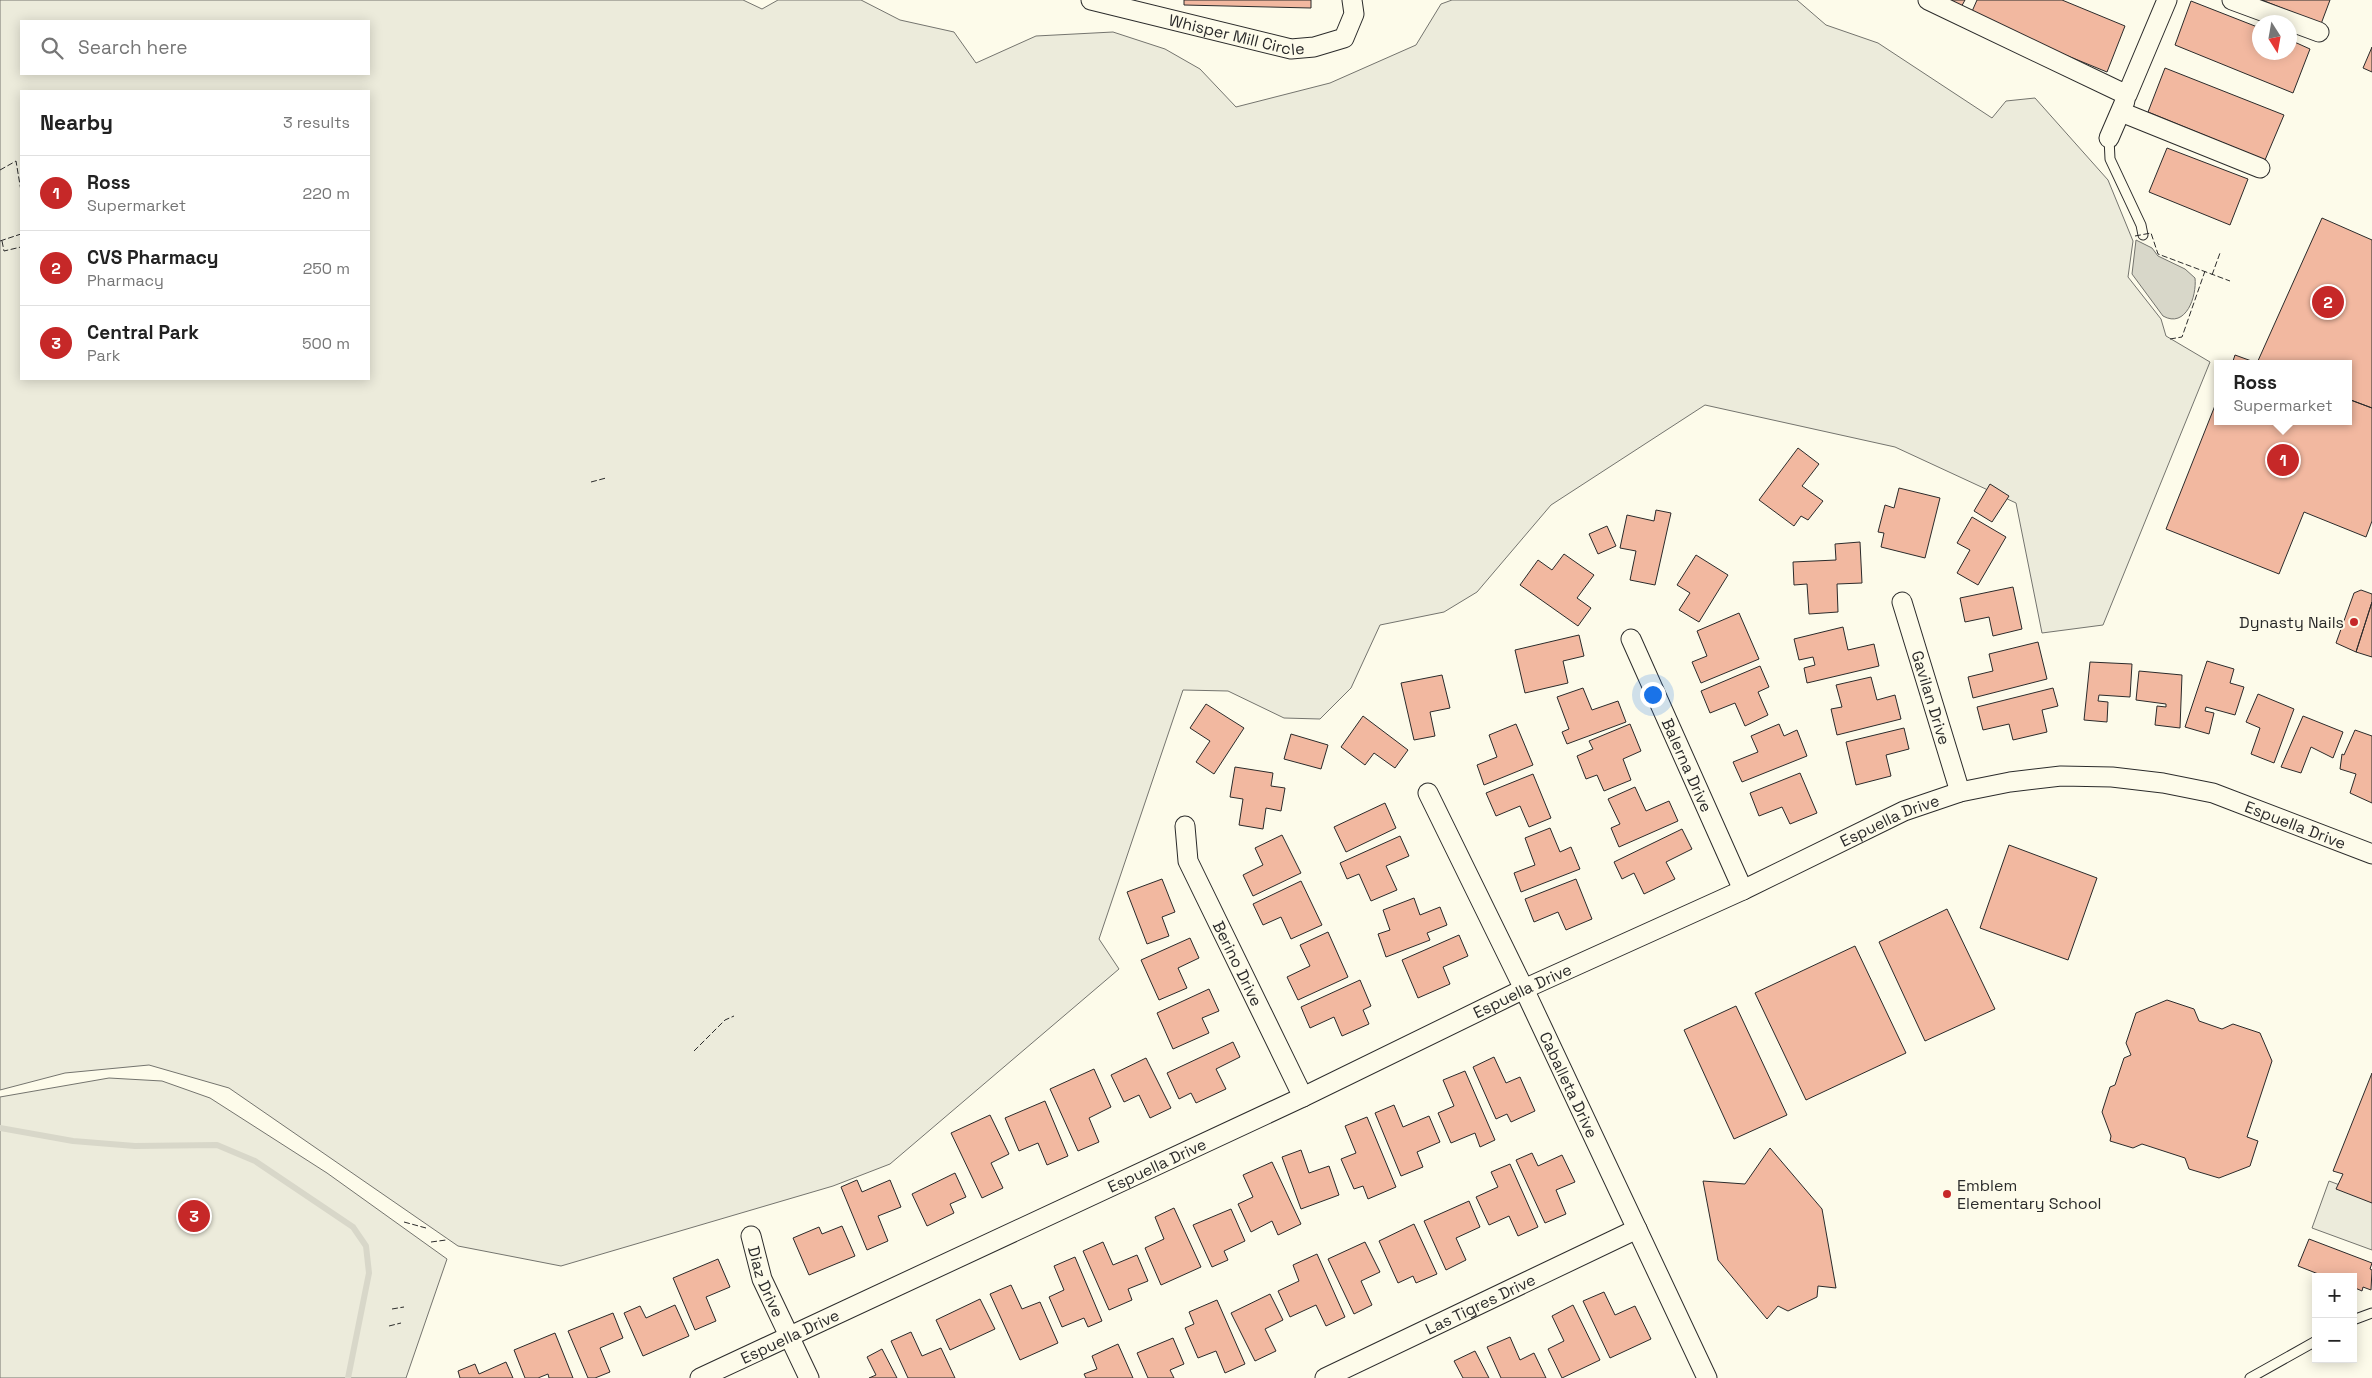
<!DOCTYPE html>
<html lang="en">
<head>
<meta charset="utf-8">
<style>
  :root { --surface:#fff; --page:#f6f6f6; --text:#222; --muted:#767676; --line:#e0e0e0; --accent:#c62828 }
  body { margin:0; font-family:"Space Grotesk",sans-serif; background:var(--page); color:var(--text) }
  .controls { position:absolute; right:15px; bottom:15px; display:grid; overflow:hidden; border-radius:0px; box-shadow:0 2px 12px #0003 }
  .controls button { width:45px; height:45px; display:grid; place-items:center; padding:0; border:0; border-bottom:1px solid var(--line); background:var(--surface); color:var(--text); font:25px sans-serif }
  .compass { position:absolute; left:2252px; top:15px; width:45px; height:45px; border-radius:50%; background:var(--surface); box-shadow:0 2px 12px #0003; rotate:169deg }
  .you { position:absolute; left:1652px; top:694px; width:18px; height:18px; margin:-12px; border:4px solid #fff; border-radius:50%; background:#1a73e8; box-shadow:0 0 0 8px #1a73e833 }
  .badge { display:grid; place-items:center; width:32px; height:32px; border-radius:50%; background:var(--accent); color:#fff; font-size:16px; font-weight:700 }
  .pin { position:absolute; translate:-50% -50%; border:2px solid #fff; box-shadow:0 1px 5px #0006 }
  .popup { position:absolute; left:2214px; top:360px; width:138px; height:65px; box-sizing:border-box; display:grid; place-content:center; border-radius:0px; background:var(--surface); filter:drop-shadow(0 1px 4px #0005); font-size:16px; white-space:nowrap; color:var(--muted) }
  .popup b { font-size:19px; color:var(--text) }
  .popup::after { content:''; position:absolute; left:50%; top:100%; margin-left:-10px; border:10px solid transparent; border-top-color:var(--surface) }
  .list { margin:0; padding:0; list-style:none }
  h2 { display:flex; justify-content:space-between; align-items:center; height:65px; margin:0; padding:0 20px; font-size:21px }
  h2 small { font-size:16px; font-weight:400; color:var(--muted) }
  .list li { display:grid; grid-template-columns:32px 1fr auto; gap:15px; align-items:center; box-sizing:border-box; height:75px; padding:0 20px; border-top:1px solid var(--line) }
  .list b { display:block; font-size:19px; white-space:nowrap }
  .list p { margin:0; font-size:16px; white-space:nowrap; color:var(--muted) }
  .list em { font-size:16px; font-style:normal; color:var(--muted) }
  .icon { flex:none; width:28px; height:28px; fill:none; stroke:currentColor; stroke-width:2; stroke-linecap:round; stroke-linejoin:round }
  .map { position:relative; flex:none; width:2372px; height:1378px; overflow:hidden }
  .search { position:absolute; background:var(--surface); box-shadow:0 2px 12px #0003; left:20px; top:20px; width:350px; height:55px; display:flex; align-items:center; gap:12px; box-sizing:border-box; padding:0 18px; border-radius:0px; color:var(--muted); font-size:19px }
  .panel { position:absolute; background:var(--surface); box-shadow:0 2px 12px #0003; left:20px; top:90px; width:350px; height:290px; border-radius:0px }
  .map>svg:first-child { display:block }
</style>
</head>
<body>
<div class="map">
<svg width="2372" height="1378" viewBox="0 0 2372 1378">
  <rect width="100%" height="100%" fill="#fdfbea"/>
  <!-- green -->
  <path fill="#ecebdb" stroke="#74746e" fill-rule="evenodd" d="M0 0H743L762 9 778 0H861L900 20 954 32 976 63 1036 36 1113 32 1165 49 1200 69 1236 107 1330 83 1416 45 1441 4 1452 0H1797L1826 25 1878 43 1992 118 2006 101 2035 98 2108 180 2133 241 2128 277 2161 319 2166 336 2210 362 2103 625 2042 633 2016 503 1895 447 1705 405 1551 505 1477 592 1444 612 1380 625 1351 688 1320 719 1284 718 1228 691 1183 690 1099 939 1119 969 890 1164 833 1186 561 1266 458 1246 229 1088 149 1065 65 1073 0 1090ZM21 21H369V74H21ZM21 91H369V379H21Z
    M109 1078 162 1081 210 1098 327 1173 447 1259 406 1378H0V1097Z
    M2329 1181 2372 1197V1250L2312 1228Z"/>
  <!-- water -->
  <path fill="#d8d7c9" stroke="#74746e" d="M2136 240 2152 248 2158 256 2185 269 2195 278C2197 296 2186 329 2163 316L2132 274Z"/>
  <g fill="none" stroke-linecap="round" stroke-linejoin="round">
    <!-- stream -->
    <path stroke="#d8d7c9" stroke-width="6" d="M0 1128 73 1141 135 1146 217 1145 255 1161 353 1227 366 1246 369 1273 348 1378"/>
  </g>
  <!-- building -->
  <path fill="#f2b8a0" stroke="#2b2b2b" d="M1184 0H1311V8L1184 5Z
    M1937 0H1965L1959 11Z
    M1977 0H2062L2125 26 2107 72 1970 16Z
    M2262 0H2330L2321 24Z
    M2191 1 2260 28V52H2290V40L2310 49 2293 93 2175 45Z
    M2372 47V72L2363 68Z
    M2165 68 2284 115 2265 160 2148 112Z
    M2167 148 2248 179 2230 225 2149 192Z
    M2322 218 2372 240V408L2348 399V364L2257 363Z
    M2235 355 2257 363 2258 364H2232Z
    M2218 398V421H2348V399L2372 408V521L2366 537 2304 512 2279 574 2166 529Z
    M1798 448 1819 464 1802 486 1823 501 1808 520 1801 516 1794 526 1759 500Z
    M1990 484 2009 496 1992 522 1974 511Z
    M1899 488 1940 498 1925 558 1881 547 1884 533 1878 532 1885 505 1894 508Z
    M1656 510 1671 513 1655 585 1630 580 1636 551 1620 548 1627 515 1654 521Z
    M1972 517 2006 537 1978 585 1957 573 1970 550 1957 543Z
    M1607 526 1616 546 1598 554 1589 534Z
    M1860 542 1862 583 1837 584 1838 612 1809 614 1807 584 1794 585 1793 562 1836 560 1835 544Z
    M1564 554 1594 575 1577 598 1591 608 1578 626 1520 585 1538 560 1552 570Z
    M1696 555 1728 575 1699 622 1679 610 1690 593 1677 585Z
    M2013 587 2022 629 1993 636 1989 617 1965 622 1960 598Z
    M2361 590 2372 594V602L2356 652 2336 643 2354 593Z
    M2372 602V657L2356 652Z
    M1739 613 1759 659 1701 683 1692 662 1707 656 1697 631Z
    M1843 627 1848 650 1874 644 1879 666 1807 683 1804 668 1815 665 1813 657 1799 660 1794 639Z
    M1579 635 1584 656 1563 661 1568 683 1525 693 1515 650Z
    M2038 642 2047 679 1973 698 1968 677 1993 671 1989 654Z
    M2207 661 2234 669 2230 683 2244 687 2235 715 2206 707 2205 711 2214 713 2209 734 2185 727Z
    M2090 662 2132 664 2130 697 2099 695 2098 701 2108 702 2107 722 2084 720Z
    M1760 666 1769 687 1758 692 1768 715 1745 726 1735 703 1710 713 1701 691Z
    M2139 671 2182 675 2180 728 2155 725 2157 706 2166 707V704L2136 700Z
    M1442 675 1450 708 1430 712 1435 736 1414 740 1401 683Z
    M1871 677 1877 700 1895 695 1901 719 1837 735 1831 709 1842 707 1836 685Z
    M1583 688 1592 710 1618 701 1626 722 1567 744 1562 732 1569 729 1557 697Z
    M2053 688 2058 706 2042 710 2047 732 2013 740 2009 724 1983 730 1977 707Z
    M2258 694 2294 709 2274 763 2251 754 2260 728 2246 722Z
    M1206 704 1244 728 1214 774 1196 762 1210 741 1190 728Z
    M1363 716 1408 750 1395 768 1374 753 1365 765 1341 747Z
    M2303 716 2343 732 2333 758 2311 747 2301 773 2281 767Z
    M1516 724 1533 765 1484 785 1477 765 1497 757 1489 735Z
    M1630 724 1641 751 1623 759 1631 780 1604 791 1597 775 1586 779 1577 756 1593 749 1589 741Z
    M1779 724 1784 736 1797 730 1807 756 1742 782 1733 762 1758 752 1751 736Z
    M1904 728 1909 749 1886 755 1891 776 1856 785 1846 742Z
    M2355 730 2372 736V803L2350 793 2356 774 2340 769 2342 754 2344 755Z
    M1291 734 1328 745 1321 769 1284 759Z
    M1235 767 1273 773 1271 786 1285 788 1281 811 1266 808 1263 829 1239 825 1243 799 1230 797Z
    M1800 773 1817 813 1790 824 1782 807 1759 816 1750 793Z
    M1533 774 1551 818 1529 827 1520 806 1496 816 1486 793Z
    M1635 787 1646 811 1669 801 1678 821 1619 847 1611 828 1620 824 1608 799Z
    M1385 803 1396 828 1346 852 1334 827Z
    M1550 828 1560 852 1571 847 1580 869 1521 892 1514 873 1535 865 1525 838Z
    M1682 829 1692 849 1666 862 1675 879 1644 894 1634 873 1622 879 1614 862Z
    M1282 835 1301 873 1253 896 1243 875 1263 865 1255 848Z
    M1400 836 1409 856 1386 866 1397 890 1371 901 1359 874 1347 879 1340 863Z
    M2009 845 2097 878 2068 960 1980 928Z
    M1162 879 1175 912 1162 917 1169 936 1147 944 1127 892Z
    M1576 879 1592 919 1566 930 1558 912 1534 922 1525 899Z
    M1301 881 1322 925 1291 939 1281 917 1263 925 1253 904Z
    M1414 898 1420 915 1440 907 1447 925 1427 933 1430 940 1386 957 1378 934 1390 930 1383 910Z
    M1947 909 1995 1009 1925 1041 1879 942Z
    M1328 932 1348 977 1298 1000 1287 977 1310 966 1300 945Z
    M1459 935 1468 956 1443 967 1450 984 1418 998 1402 960Z
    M1190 938 1199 958 1178 968 1187 988 1159 1000 1141 960Z
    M1855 946 1906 1053 1806 1100 1755 993Z
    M1360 980 1371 1006 1363 1010 1369 1024 1342 1036 1334 1017 1310 1028 1301 1007Z
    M1209 989 1219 1011 1202 1018 1209 1033 1173 1049 1157 1013Z
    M2167 1000 2194 1009 2199 1021 2222 1029 2233 1024 2260 1033 2272 1061 2247 1137 2258 1141 2250 1166 2219 1178 2189 1169 2185 1158 2142 1144 2133 1148 2110 1141 2111 1136 2102 1112 2110 1087 2115 1085 2124 1058 2131 1055 2126 1043 2136 1013Z
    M1736 1006 1787 1115 1734 1139 1684 1030Z
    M1233 1042 1240 1057 1216 1069 1226 1089 1196 1103 1191 1093 1179 1099 1167 1073Z
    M1494 1057 1506 1083 1520 1077 1535 1111 1511 1122 1507 1114 1496 1119 1473 1067Z
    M1146 1058 1171 1108 1150 1118 1139 1095 1124 1102 1111 1075Z
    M1094 1069 1111 1107 1089 1118 1099 1142 1078 1151 1050 1089Z
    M1465 1071 1495 1140 1480 1147 1475 1133 1451 1143 1438 1113 1454 1106 1443 1080Z
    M2372 1073V1203L2336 1189 2343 1174 2333 1171Z
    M1045 1101 1068 1156 1047 1165 1038 1143 1019 1151 1005 1118Z
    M1394 1105 1403 1127 1429 1116 1440 1142 1417 1152 1423 1167 1401 1176 1375 1113Z
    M990 1115 1009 1154 991 1163 1003 1188 982 1198 951 1133Z
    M1367 1117 1396 1187 1368 1199 1363 1186 1354 1189 1341 1159 1356 1153 1345 1126Z
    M1770 1148 1822 1209 1836 1288 1818 1286 1817 1297 1788 1311 1778 1306 1767 1319 1718 1260 1703 1181 1745 1184Z
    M1301 1150 1309 1173 1329 1166 1339 1195 1301 1209 1282 1157Z
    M1532 1153 1538 1166 1562 1155 1575 1182 1556 1190 1566 1214 1545 1223 1516 1160Z
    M1272 1162 1301 1224 1278 1235 1272 1221 1251 1232 1238 1204 1253 1197 1243 1175Z
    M1510 1164 1538 1227 1518 1236 1509 1216 1489 1225 1476 1197 1498 1187 1491 1172Z
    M955 1173 966 1197 950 1204 954 1213 927 1226 912 1194Z
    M857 1180 862 1192 890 1180 901 1207 878 1216 888 1241 867 1250 841 1187Z
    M1469 1201 1480 1227 1456 1238 1466 1260 1446 1270 1424 1221Z
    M1174 1208 1201 1267 1161 1285 1145 1248 1164 1239 1155 1217Z
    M1231 1209 1245 1241 1224 1251 1228 1260 1212 1267 1193 1225Z
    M1414 1224 1437 1274 1416 1283 1413 1276 1398 1283 1379 1241Z
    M842 1226 855 1256 809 1275 793 1238 819 1227 822 1234Z
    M2309 1239 2372 1263 2370 1269 2372 1270 2371 1290 2363 1287 2362 1291 2353 1287V1277H2326L2298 1266Z
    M1103 1242 1113 1265 1137 1255 1148 1281 1128 1289 1132 1300 1109 1310 1083 1251Z
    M1365 1242 1380 1272 1361 1281 1372 1305 1354 1314 1328 1259Z
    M1317 1254 1345 1317 1326 1326 1316 1305 1290 1317 1278 1291 1299 1281 1293 1265Z
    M1075 1257 1102 1321 1088 1327 1084 1318 1062 1327 1049 1297 1064 1290 1054 1266Z
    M718 1259 730 1287 706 1297 716 1321 695 1330 673 1278Z
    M1011 1285 1022 1309 1040 1302 1058 1343 1020 1360 990 1294Z
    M1604 1292 1615 1315 1635 1306 1651 1339 1610 1358 1583 1301Z
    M1270 1294 1283 1320 1265 1329 1276 1351 1255 1361 1231 1313Z
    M980 1299 995 1329 950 1350 936 1320Z
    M1217 1300 1245 1364 1225 1373 1216 1351 1198 1358 1185 1328 1194 1324 1189 1312Z
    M675 1305 689 1336 643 1356 624 1313 640 1306 646 1318Z
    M1573 1305 1600 1360 1562 1378 1548 1349 1564 1341 1552 1316Z
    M613 1313 623 1338 600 1348 610 1372 595 1378H588L568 1331Z
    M911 1332 922 1356 941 1348 955 1378H908L891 1341Z
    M555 1333 573 1378H549L548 1374 538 1378H525L514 1350Z
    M1510 1337 1520 1360 1534 1353 1546 1378H1501L1487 1347Z
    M1173 1338 1184 1364 1170 1370 1174 1378H1148L1137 1353Z
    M1118 1344 1133 1378H1086L1084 1374 1097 1369 1092 1356Z
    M882 1349 897 1378H869L876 1375 867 1357Z
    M1475 1351 1489 1378H1463L1454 1361Z
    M506 1362 513 1378H460L458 1371 475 1364 479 1374Z"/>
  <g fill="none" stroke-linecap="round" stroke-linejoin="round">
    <!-- service casing -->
    <g stroke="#2b2b2b" stroke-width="11">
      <path id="service" d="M2109 138 2110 159 2141 225 2143 235
        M2353 1320 2372 1313
        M2250 1378 2316 1341"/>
    </g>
    <!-- minor casing -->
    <g stroke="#2b2b2b" stroke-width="21">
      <g id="minor">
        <path id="s1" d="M1091 0 1291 49 1314 47 1344 38 1354 14 1352 0"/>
        <path d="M1928 0 2127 95 2167 0"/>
        <path d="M2232 0 2319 32"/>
        <path d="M2121 112 2260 168"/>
        <path d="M2109 138 2125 101"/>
        <path id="s2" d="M1902 602 1960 792"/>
        <path id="s3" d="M1631 639 1743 890"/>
        <path id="s4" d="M1428 793 1524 989 1707 1378"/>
        <path id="s5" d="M1185 826 1188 861 1303 1097"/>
        <path id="s6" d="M751 1236 762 1279 809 1378"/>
        <path id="s7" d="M700 1378 1303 1097 1524 989 1743 890 1904 811 1960 792 2010 782 2061 776 2112 777 2163 783 2213 793 2372 854"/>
        <path id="s8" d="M1325 1378 1637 1229"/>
      </g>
    </g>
    <!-- service -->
    <use href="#service" stroke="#fdfbea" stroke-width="9"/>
    <!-- minor -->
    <use href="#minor" stroke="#fdfbea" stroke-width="19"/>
    <!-- fence -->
    <path stroke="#2b2b2b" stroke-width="1" stroke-dasharray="6 2.5" stroke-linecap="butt" d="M0 170 16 161 21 191
      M2135 236 2151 233 2158 254 2230 281
      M0 241 21 234
      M2 241 4 251 21 247
      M2212 275 2220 253
      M2170 339 2182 337 2205 271
      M591 482 606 478
      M694 1051 725 1020 734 1016
      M404 1222 426 1228
      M431 1242 446 1240
      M392 1309 404 1307
      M389 1326 401 1323"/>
  </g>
  <!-- markers -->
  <g fill="#c62828" stroke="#fdfbea" stroke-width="2">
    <circle cx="2354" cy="622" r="5"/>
    <circle cx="1947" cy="1194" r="5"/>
  </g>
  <g text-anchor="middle" stroke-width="4" stroke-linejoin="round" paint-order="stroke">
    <!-- street labels -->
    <g font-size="16" fill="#2b2b2b" stroke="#fdfbea">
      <text dy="6" stroke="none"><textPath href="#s1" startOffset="150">Whisper Mill Circle</textPath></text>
      <text dy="6" stroke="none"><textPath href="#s2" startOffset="100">Gavilan Drive</textPath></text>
      <text dy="6" stroke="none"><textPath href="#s3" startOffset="138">Balerna Drive</textPath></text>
      <text dy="6" stroke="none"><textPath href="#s7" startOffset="1314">Espuella Drive</textPath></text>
      <text dy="6" stroke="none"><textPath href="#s7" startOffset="1734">Espuella Drive</textPath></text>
      <text dy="6" stroke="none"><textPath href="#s5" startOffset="149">Berino Drive</textPath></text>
      <text dy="6" stroke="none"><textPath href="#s7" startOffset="909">Espuella Drive</textPath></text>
      <text dy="6" stroke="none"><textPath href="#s4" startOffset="324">Caballeta Drive</textPath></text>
      <text dy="6" stroke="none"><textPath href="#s7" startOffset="504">Espuella Drive</textPath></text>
      <text dy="6" stroke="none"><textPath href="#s6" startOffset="48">Diaz Drive</textPath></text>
      <text dy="6" stroke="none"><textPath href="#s8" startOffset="172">Las Tigres Drive</textPath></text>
      <text dy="6" stroke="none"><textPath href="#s7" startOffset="99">Espuella Drive</textPath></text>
    </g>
    <!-- poi labels -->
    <g font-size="16" fill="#2b2b2b" stroke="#fdfbea" text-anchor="end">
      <text x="2344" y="628">Dynasty Nails</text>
      <text x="1957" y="1191" text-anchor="start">Emblem<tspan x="1957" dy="18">Elementary School</tspan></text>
    </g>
  </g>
</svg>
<div class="controls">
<button>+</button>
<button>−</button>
</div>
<svg class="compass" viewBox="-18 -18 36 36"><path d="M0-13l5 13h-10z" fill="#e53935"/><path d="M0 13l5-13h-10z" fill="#767676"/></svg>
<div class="you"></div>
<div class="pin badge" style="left:2283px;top:460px">1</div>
<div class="popup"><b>Ross</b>Supermarket</div>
<div class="pin badge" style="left:2328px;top:302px">2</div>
<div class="pin badge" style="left:194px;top:1216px">3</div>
<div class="search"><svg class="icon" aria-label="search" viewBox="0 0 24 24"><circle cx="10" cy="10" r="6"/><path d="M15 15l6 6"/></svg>Search here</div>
<section class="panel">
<h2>Nearby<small>3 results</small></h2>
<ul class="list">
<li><span class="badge">1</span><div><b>Ross</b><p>Supermarket</p></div><em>220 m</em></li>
<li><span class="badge">2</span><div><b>CVS Pharmacy</b><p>Pharmacy</p></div><em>250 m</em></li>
<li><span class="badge">3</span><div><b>Central Park</b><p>Park</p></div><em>500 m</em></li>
</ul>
</section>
</div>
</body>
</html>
